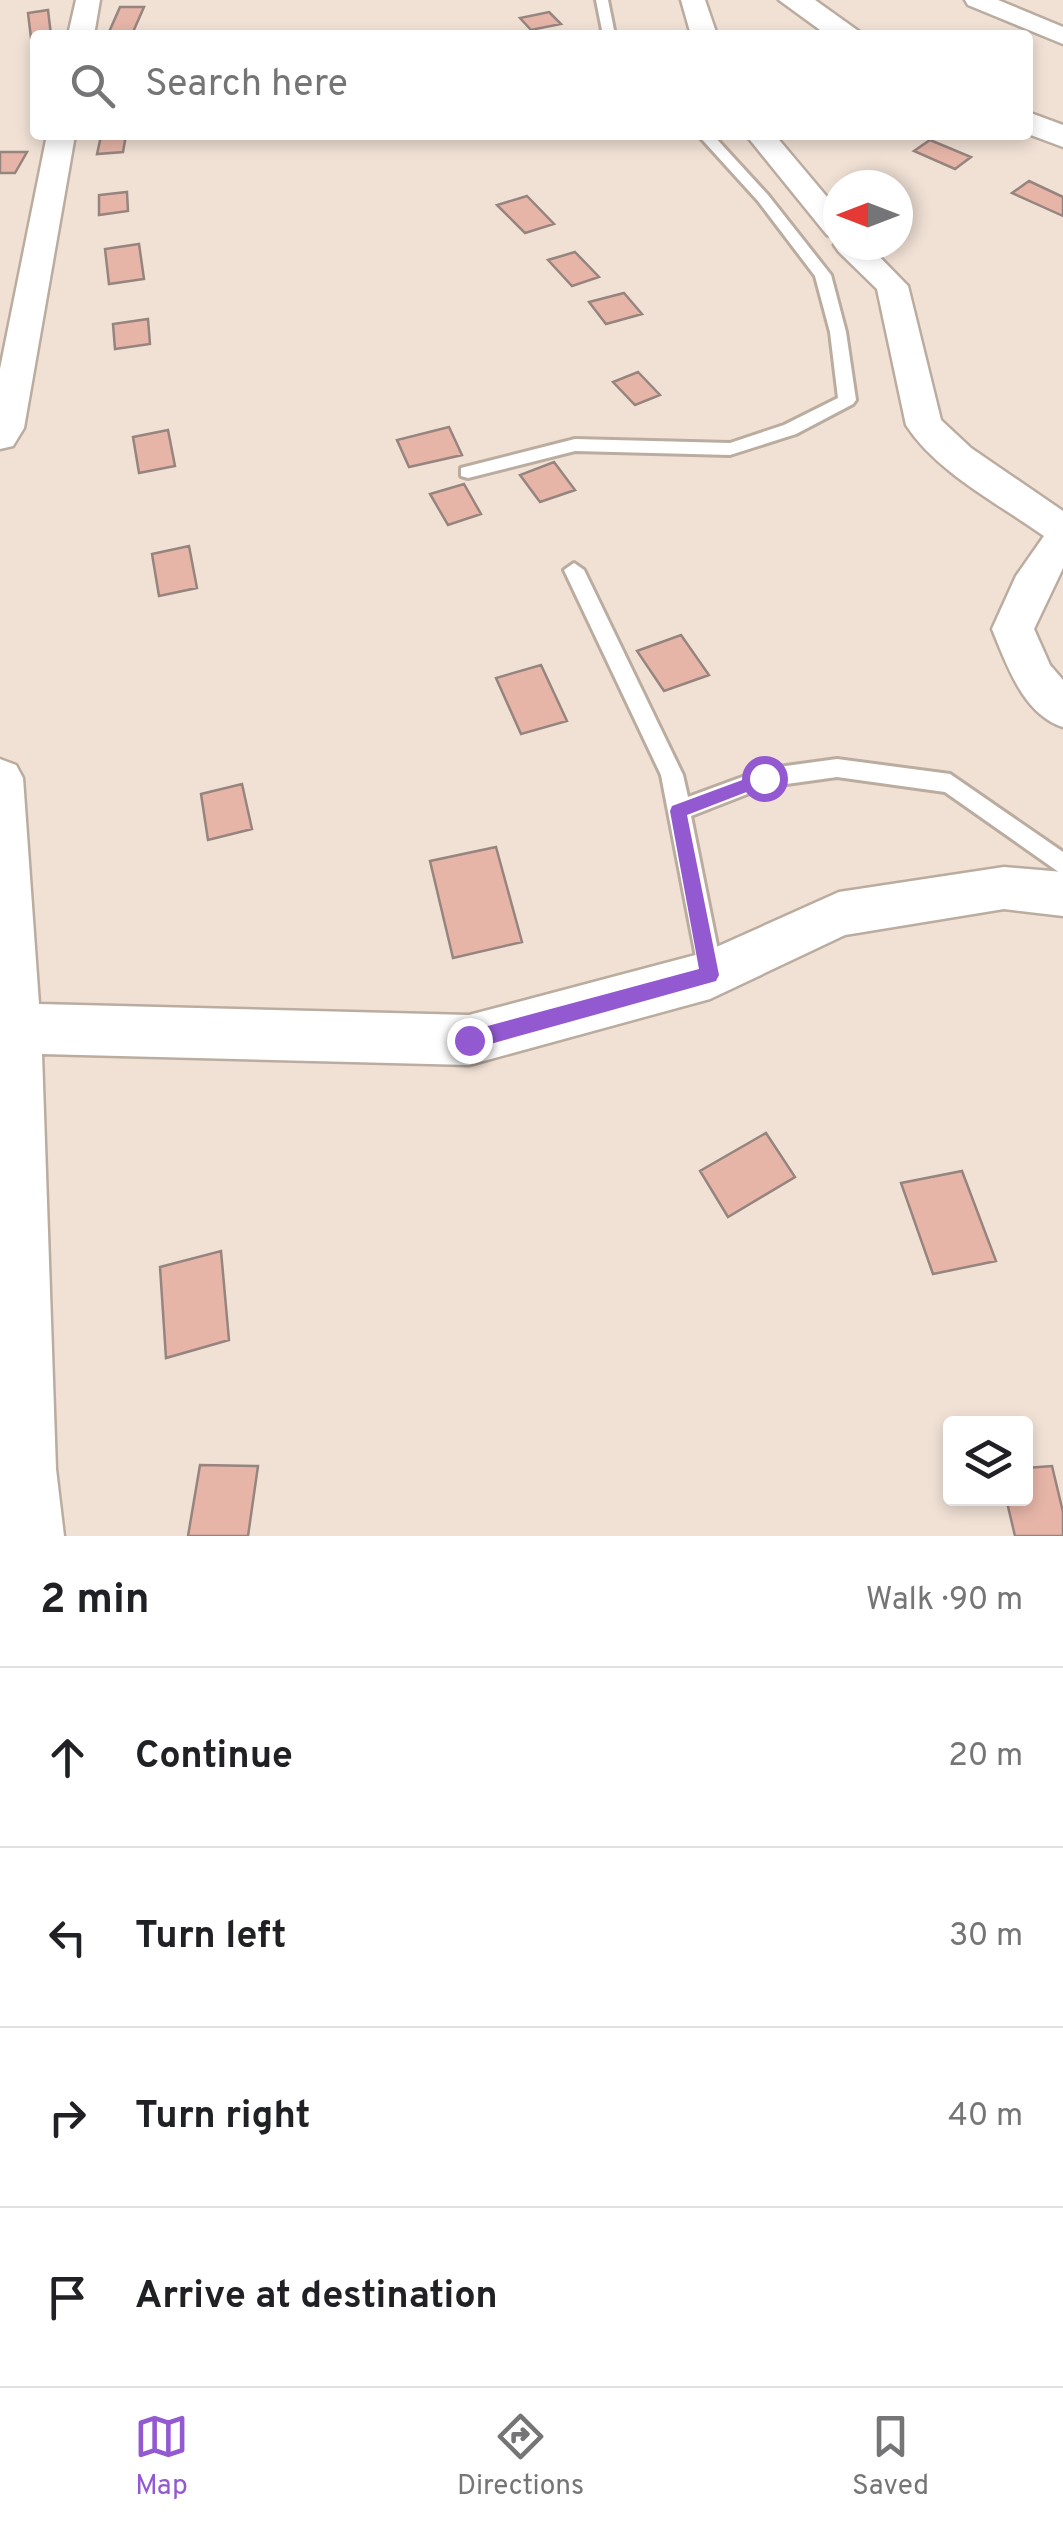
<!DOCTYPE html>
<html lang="en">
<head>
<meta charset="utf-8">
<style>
  :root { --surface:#fff; --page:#f6f6f6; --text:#202124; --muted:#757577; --line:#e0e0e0; --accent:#9359d1 }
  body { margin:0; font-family:Overpass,sans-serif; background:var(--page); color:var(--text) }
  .controls { position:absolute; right:30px; bottom:30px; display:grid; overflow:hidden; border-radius:10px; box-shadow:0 5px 15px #0003 }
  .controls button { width:90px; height:90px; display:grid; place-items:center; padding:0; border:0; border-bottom:2px solid var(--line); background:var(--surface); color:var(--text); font:50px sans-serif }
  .compass { position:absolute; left:823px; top:170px; width:90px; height:90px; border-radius:50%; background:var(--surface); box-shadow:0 5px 15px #0003; rotate:270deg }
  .stop { position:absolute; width:30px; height:30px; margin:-22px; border:8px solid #9359d1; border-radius:50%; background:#fff }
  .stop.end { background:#9359d1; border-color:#fff; box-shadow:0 2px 10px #0008 }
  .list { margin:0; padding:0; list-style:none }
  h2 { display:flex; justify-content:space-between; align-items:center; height:130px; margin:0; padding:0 40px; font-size:42px }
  h2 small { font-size:32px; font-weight:400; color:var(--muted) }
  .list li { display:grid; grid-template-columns:65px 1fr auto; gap:30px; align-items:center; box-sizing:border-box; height:180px; padding:0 40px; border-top:2px solid var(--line) }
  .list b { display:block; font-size:38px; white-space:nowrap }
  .list em { font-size:32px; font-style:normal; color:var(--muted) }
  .icon { flex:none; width:55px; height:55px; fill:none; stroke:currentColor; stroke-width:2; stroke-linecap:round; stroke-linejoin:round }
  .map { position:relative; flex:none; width:1063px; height:1536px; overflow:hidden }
  .search { position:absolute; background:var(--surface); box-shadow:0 5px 15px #0003; left:30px; right:30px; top:30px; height:110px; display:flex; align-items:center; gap:25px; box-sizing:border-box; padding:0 35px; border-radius:10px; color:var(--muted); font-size:38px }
  .sheet { height:850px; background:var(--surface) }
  nav { display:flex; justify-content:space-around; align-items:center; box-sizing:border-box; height:140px; border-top:2px solid var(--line); background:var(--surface); font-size:28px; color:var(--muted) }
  nav a { display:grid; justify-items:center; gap:5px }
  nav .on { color:var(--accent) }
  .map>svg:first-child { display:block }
</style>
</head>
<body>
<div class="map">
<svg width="1063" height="1536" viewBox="0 0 1063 1536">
  <rect width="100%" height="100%" fill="#f1e1d5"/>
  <!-- building -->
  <path fill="#e6b5a8" stroke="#96847f" stroke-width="2.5" d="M120 7H144L133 32H109Z
    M48 10 51 35 31 38 28 13Z
    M549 12 561 24 531 30 520 18Z
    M126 135 123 152 97 154 101 136Z
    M930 140 971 157 955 169 914 151Z
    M0 152H27L15 173H0Z
    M1029 181 1063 197V216L1012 193Z
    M127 192 128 211 99 215V195Z
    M527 196 554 224 525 233 497 205Z
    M139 244 144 279 109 284 105 249Z
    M575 252 599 277 572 286 548 260Z
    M624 293 642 314 606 324 589 302Z
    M148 319 150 344 115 349 113 324Z
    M638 372 660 395 635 405 613 382Z
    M449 427 462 455 409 467 397 440Z
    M168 430 175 466 139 473 133 437Z
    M554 462 575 490 540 502 520 475Z
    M464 484 481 514 448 525 430 494Z
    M189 546 197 588 159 596 152 554Z
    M681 635 709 675 664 691 637 651Z
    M541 665 567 721 521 734 496 678Z
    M242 784 252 829 208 840 201 794Z
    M496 847 522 942 453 958 430 861Z
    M766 1133 795 1177 728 1217 700 1171Z
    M962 1171 996 1261 933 1274 901 1183Z
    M221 1251 229 1340 166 1358 160 1267Z
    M200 1465 258 1466 248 1536H188Z
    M1052 1466 1063 1512V1536H1015L1006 1498H1026V1468Z"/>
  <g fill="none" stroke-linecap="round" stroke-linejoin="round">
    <!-- lane casing -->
    <g stroke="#bbaca0" stroke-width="6">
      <path id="lane" d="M596 0H608L615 35H603Z
        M698 135H713L768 195 831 275 846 332 856 400 853 404 796 434 730 455 575 451 468 478 461 476V468L575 439 730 443 784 425 838 398 830 332 815 276 758 201Z
        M574 563 584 570 683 775 688 797 764 769 837 759 950 774 1063 852V875L945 792 837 777 765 787 691 816 723 975 719 983 710 987 701 983 661 775 564 570Z"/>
    </g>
    <!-- street casing -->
    <g stroke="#bbaca0" stroke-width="5">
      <path id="street" d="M76 0H100L94 35H68Z
        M681 0H705L717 35H691Z
        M965 0H998L1063 27V44L968 5Z
        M47 135H75L24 428 13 446 0 449V369Z
        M746 135H775L838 210V238L827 235Z
        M838 240V245H868L908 286 941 420 971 448 1063 511V568L1034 629 1050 665 1063 680V727C1023 714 1007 665 992 629L1016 576 1044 536C999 504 936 472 906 425L877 289 839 252 834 245Z
        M0 759 16 765 23 778 39 1004 469 1015 703 953 839 892 1004 867 1063 872V916L1004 909 845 935 710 999 469 1065 42 1054 56 1469 64 1536H0Z"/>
    </g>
    <!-- primary casing -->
    <g stroke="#bbaca0" stroke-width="5">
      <path id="primary" d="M779 0H815L864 35H827Z
        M1028 112 1063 125V147L1028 134Z"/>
    </g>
    <!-- lane -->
    <use href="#lane" fill="#fff" fill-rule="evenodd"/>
    <!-- street -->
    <use href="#street" fill="#fff" fill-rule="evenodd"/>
    <!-- primary -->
    <use href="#primary" fill="#fff" fill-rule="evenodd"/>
  </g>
  <!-- route -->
  <path fill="#9359d1" d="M764 772 770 774V783L687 815 719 975 716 981 469 1050 462 1047V1034L469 1031 699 969 670 811 672 806Z"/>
</svg>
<div class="controls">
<button><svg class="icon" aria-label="layers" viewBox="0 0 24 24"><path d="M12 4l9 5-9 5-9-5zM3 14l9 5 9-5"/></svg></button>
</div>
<svg class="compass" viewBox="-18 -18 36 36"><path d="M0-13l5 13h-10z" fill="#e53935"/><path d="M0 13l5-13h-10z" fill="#757577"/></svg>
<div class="stop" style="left:764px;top:778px"></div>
<div class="stop end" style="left:469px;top:1040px"></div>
<div class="search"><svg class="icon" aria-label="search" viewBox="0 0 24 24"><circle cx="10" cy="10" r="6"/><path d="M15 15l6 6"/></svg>Search here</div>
</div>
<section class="sheet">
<h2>2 min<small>Walk · 90 m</small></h2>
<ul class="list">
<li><svg class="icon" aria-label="ahead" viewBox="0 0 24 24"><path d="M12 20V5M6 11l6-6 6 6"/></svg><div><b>Continue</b></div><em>20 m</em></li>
<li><svg class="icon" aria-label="left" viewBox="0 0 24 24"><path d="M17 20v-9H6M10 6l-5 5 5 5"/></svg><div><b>Turn left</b></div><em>30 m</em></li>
<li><svg class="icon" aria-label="right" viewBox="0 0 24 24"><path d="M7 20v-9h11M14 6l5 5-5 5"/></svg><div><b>Turn right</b></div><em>40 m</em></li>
<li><svg class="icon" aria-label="arrive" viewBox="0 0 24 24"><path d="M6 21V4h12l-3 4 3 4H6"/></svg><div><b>Arrive at destination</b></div></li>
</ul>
</section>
<nav>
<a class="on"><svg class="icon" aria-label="map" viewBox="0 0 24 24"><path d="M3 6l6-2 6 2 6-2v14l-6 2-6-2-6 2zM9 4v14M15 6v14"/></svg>Map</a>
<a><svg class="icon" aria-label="directions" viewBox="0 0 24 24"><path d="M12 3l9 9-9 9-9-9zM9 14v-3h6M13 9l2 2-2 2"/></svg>Directions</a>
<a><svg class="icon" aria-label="saved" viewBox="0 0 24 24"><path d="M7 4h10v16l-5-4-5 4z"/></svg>Saved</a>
</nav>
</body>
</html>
